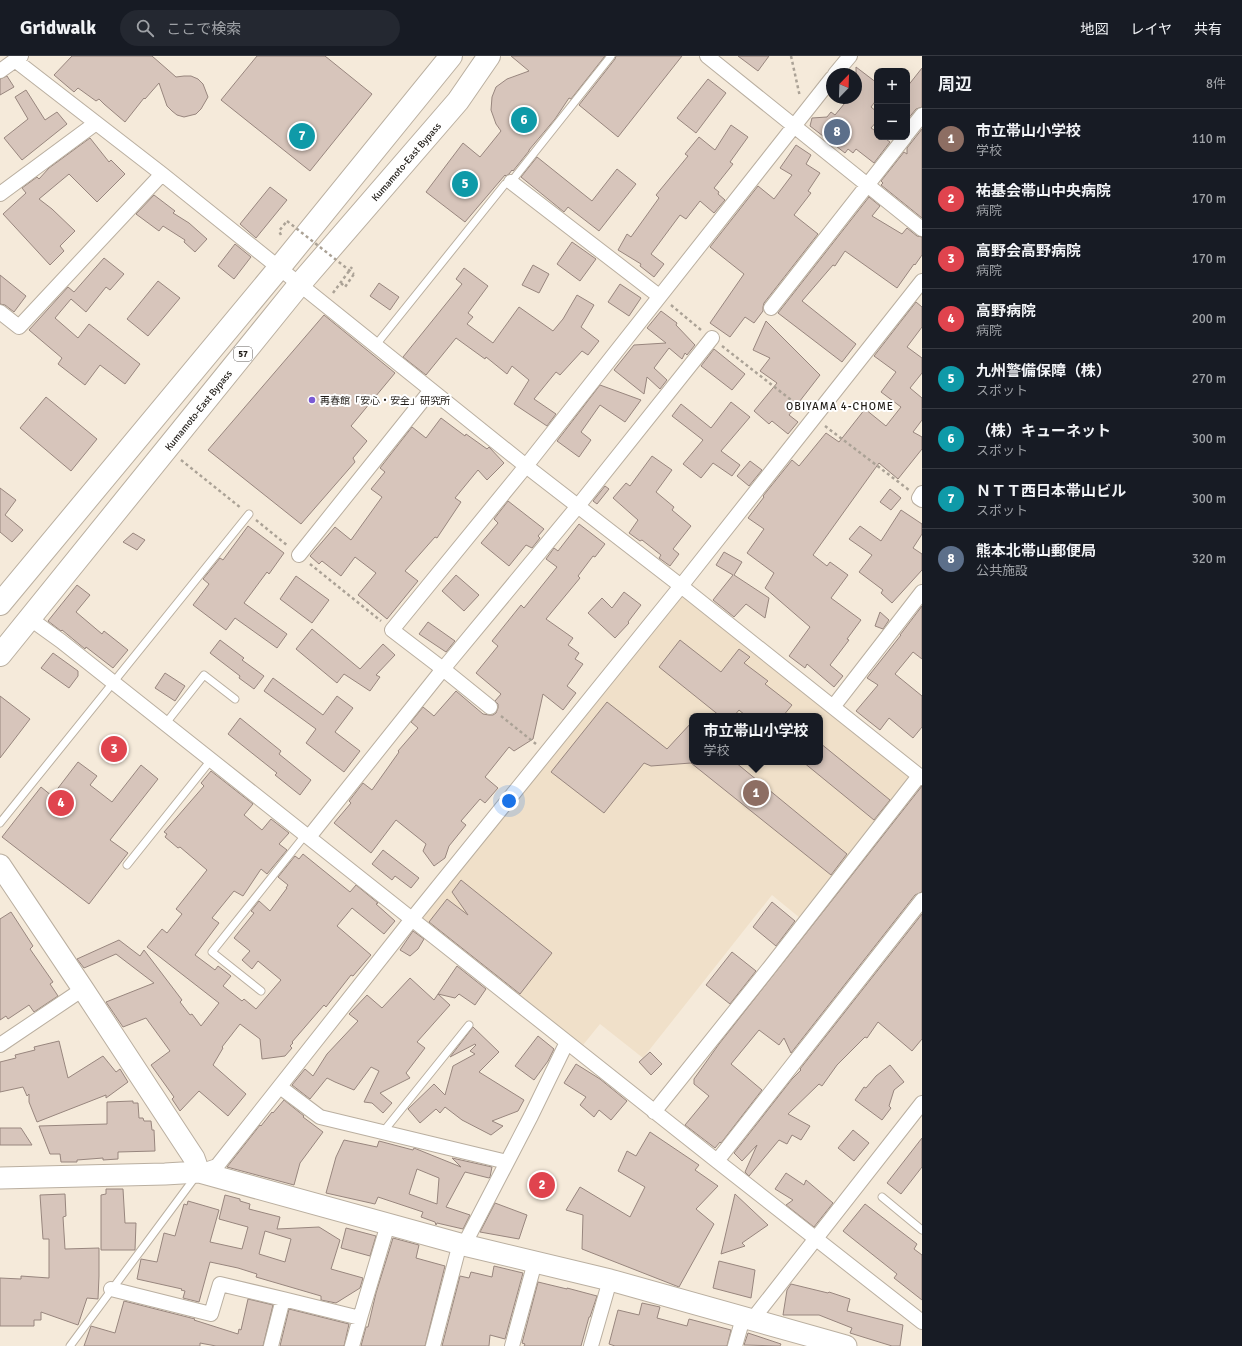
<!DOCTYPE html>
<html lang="ja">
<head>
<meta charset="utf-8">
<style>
  :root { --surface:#171b24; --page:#242831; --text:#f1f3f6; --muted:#9ea1a6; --line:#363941; --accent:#2563eb }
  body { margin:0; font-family:Signika,"Noto Sans JP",sans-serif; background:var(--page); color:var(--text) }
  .controls { position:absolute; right:12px; top:12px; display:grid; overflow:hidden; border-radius:8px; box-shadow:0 4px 16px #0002 }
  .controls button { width:36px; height:36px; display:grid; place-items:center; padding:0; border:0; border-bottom:1px solid var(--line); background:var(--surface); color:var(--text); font:20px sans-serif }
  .compass { position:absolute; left:826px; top:12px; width:36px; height:36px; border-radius:50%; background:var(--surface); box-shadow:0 4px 16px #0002; rotate:23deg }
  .you { position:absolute; left:509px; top:745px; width:14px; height:14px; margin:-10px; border:3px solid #fff; border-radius:50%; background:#1a73e8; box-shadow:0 0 0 6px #1a73e833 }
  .badge { display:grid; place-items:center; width:26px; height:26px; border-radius:50%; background:var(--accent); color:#fff; font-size:13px; font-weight:700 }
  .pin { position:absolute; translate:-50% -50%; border:2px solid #fff; box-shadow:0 1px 4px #0006 }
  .popup { position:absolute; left:689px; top:657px; width:134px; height:52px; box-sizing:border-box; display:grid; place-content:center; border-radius:8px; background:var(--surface); filter:drop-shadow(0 1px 3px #0005); font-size:13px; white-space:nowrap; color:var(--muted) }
  .popup b { font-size:15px; color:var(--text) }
  .popup::after { content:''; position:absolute; left:50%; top:100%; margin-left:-8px; border:8px solid transparent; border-top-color:var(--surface) }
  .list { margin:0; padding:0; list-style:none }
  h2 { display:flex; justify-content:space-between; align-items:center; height:52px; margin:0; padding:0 16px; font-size:17px }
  h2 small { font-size:13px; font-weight:400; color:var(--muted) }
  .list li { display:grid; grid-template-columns:26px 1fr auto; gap:12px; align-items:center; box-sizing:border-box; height:60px; padding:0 16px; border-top:1px solid var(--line) }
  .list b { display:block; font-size:15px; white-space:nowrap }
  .list p { margin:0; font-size:13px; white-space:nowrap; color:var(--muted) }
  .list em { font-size:13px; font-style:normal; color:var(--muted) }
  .icon { flex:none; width:22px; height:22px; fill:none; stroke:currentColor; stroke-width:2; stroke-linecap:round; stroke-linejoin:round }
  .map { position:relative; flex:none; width:922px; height:1290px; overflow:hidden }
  header { display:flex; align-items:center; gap:24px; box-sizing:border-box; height:56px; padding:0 20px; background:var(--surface); border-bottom:1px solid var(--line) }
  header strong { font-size:19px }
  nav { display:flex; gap:22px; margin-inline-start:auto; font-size:14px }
  .search { width:280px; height:36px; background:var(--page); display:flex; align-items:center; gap:10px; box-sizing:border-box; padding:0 14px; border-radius:22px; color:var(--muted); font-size:15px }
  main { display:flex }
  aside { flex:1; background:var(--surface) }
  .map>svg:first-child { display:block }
</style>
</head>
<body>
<header>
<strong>Gridwalk</strong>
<div class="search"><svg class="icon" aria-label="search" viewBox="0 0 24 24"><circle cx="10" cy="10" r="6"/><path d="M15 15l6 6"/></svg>ここで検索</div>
<nav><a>地図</a><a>レイヤ</a><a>共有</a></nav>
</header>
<main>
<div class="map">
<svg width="922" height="1290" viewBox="0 0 922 1290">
  <rect width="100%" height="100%" fill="#f5eada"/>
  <!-- built -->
  <path fill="#f0e0c9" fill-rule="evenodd" d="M683 539 913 722 800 862 772 839 643 1002 600 968 583 989 420 865ZM692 660H820V706H692Z"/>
  <!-- building -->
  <path fill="#d7c5bb" stroke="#98867e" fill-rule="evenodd" d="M72 0H152L176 21 184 20H191L198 23 203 28 208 41 201 53 196 58 184 61 177 59 172 55 167 50 159 27 145 43 144 42 125 66 104 48 99 43 96 45 78 32 74 36 54 19Z
    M257 0H325L372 38 310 115 221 44Z
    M511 0H605L571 43 569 42 555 63 529 94V95L513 115 512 114 509 118 506 120 505 119 465 166 426 136 463 87 480 101 501 75 496 68 491 54 492 41 496 31 507 23 529 15Z
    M616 0H682L618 81 579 49 615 3Z
    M738 0H769L758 15Z
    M856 11 877 27V43L871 51 877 56V65L871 72 877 76V81H883L890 86 874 107 856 93 853 97 848 93 845 97 810 70 812 62 827 61 831 56 835 59 849 42H856Z
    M922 12V51L916 53 907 64V31Z
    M7 20 14 31 0 39V23Z
    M708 23 726 37 696 77 677 62Z
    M26 34 45 64 57 56 67 68 22 104 4 82 28 63 15 41Z
    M731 69 748 81 730 106 733 108 714 132 719 136 718 138 725 144 714 157 700 145 686 163 680 159 651 198 664 208 654 221 640 210 641 208 618 194 627 178 631 181 659 142 656 139 688 100 685 98 699 81 715 94Z
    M922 73V162L881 129 883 127 881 125 904 96 907 98V92Z
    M90 82 109 106 111 104 125 118 97 146 69 118 39 143 52 153 75 175 60 190 64 195 50 209 3 158 26 137 22 132 37 121 39 123 49 112Z
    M796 89 811 99 806 108 820 117 808 135 811 137 794 159 818 178 764 247 763 251V255L754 267 745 261 730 281 710 267 744 218 710 191 758 130 774 143 792 119 780 112Z
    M537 101 592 145 617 113 636 128 599 175 568 151 564 156 521 121Z
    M270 131 287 144 256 182 240 168Z
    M154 139 175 155 173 157 189 167 207 183 195 196 184 186 185 184 163 170 159 175 136 158Z
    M869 141 880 150 872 160 902 178 907 172 917 180 922 181V199L915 209 914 208 897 232 845 195 835 210 833 209 802 245 856 288 842 306 778 257Z
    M572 186 596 203 580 225 557 208Z
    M235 188 251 201 234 223 218 210Z
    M104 202 124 218 110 234 106 231 86 256 71 243 55 262 78 282 89 268 140 308 125 328 100 309 85 329 58 308 62 302 29 274 68 231 74 236Z
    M533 209 549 218 539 237 522 229Z
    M464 212 488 230 468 257 473 261 467 268 493 287 519 251 553 275 563 263 577 239 594 249 581 271 599 285 588 299 582 295 560 319 556 316 534 343 556 358 547 370 514 348 529 324 512 310 507 318 486 301 485 303 456 282 426 319 403 301 462 228 456 223Z
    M0 219 26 240 14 256 5 249 0 248Z
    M158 225 180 242 148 280 127 263Z
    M379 227 399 241 390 254 370 240Z
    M620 228 641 242 629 260 608 246Z
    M916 246 922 251V271L907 291 922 302V317L910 332 922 342V364L913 376 922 381V393L898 423 879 407 813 499 827 510 830 506 848 519 831 542 861 564 847 583 849 584 830 609 843 620 834 631 807 608 805 612 789 600 810 571 765 532 774 517 747 497 764 473 748 462 764 441 763 440 792 404 799 410 826 377 839 386 865 353 886 370 901 351 881 336 896 316 874 300Z
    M661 255 677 267 676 269 695 289 687 299 685 297 682 303 669 292 654 312 667 324 660 333 647 321 644 338 614 314 634 289 666 287 647 272Z
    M324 259 395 317 351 370 367 385 353 402 355 406 301 468 208 394Z
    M766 265 820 319 789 359 798 366 788 378 772 365 769 368 754 355 777 327 760 315 770 302 753 294Z
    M714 293 745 318 732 334 701 310Z
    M600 329 641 344 625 366 600 349 581 376 591 384 579 401 557 385Z
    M46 341 97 383 71 415 20 372Z
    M731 346 750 361 721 395 740 409 732 420 713 407 701 422 683 408 703 384 672 360 681 348 711 372Z
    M441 362 465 380 466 378 487 393 489 391 504 407 487 424 478 414 455 442 461 446 437 482 435 481 405 515 418 525 387 563 358 539 376 517 355 501 341 520 322 505 319 508 310 500 335 471 351 484 382 441 371 433 385 416 380 412 412 371 426 382Z
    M652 400 672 414 656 436 674 451 672 454 691 470 673 493 679 498 670 510 659 502 661 499 642 484 640 485 629 477 638 464 613 442 626 427 630 430Z
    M750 405 762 414 749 430 737 420Z
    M605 430 609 433 597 448 593 445Z
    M0 432 16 444 5 459 23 474 12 486 0 476Z
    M890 433 901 442 891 454 880 446Z
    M508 445 544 473 538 480 540 482 532 492 526 489 509 510 481 487 498 467 494 463Z
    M901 454 922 468V478L913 492 922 498V514L892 547 881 537 883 534 859 516 872 499 849 483 860 470 881 485Z
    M579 468 605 488 595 501 593 500 578 520 580 522 546 563 573 582 568 589 579 597 575 603 583 608 567 630 576 637 563 654 543 638 533 683 514 695 509 691 485 721 498 732 485 747 480 743 461 765 466 769 449 790 445 802 434 810 423 795 426 788 396 764 371 797 334 767 351 747 349 745 363 727 372 734 399 696 398 695 418 672 411 666 423 651 434 660 456 635 483 658 489 659H493L496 657 498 652V648L495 645 501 638 476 617 498 590 492 585 521 549 524 552 557 511 546 503 554 492 558 495Z
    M248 470 284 497 269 518 267 516 244 547 287 578 277 592 235 562 226 574 193 549 209 528 203 523 220 502 223 504Z
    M133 477 145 484 137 494 123 486Z
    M724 496 742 506 734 519 769 542 765 562 746 548 734 561 713 544 733 519 716 509Z
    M456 519 479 539 464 555 442 535Z
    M296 520 329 544 312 567 280 543Z
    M77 529 90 539 76 556 102 578 104 575 128 594 113 612 86 591 85 593 62 574 61 575 48 565Z
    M624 536 641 549 628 566 629 567 615 582 588 557 602 542 612 552Z
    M922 550V603L913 596 895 618 922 640V671L913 682 889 662 880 674 856 655 878 629 867 622 901 579H900Z
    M880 556 889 564 883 573 875 570Z
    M428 566 455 585 446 596 419 578Z
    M312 573 360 613 383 588 395 599 376 619 380 621 370 635 344 618 337 627 296 593Z
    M220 584 244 602 242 604 264 620 254 633 239 622 240 620 210 597Z
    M680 584 721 616 739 593 750 601 744 607 768 625 765 628 792 649 783 660H746L739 654 734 660H720L659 611Z
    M53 597 78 615V620L69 632 41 612Z
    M165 617 185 630 175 645 155 632Z
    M273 622 323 659 337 640 353 652 335 676 360 695 344 716 306 687 316 673 264 635Z
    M0 640 30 663 0 702Z
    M607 646 667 693 692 666V706H735L847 798 831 819 691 707 651 710 644 707 604 757 551 716Z
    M240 662 281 695 279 698 311 724 300 739 275 719 277 717 228 678Z
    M820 687 890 744 874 764 803 706H820Z
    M78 706 97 720 90 729 112 746 141 709 158 723 110 784 128 797 89 848 2 781 41 731 52 740Z
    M211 715 253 748 244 759 262 774 271 763 289 777 279 788 287 794 267 818 261 813 243 840 234 835 212 862 219 867 195 899 215 914 218 910 231 920 223 930 242 945 244 943 256 953 281 924 258 905 252 913 242 904 250 895 234 882 254 857 251 855 259 845 270 855 287 832H286L288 829 278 821 295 800 299 803 303 798 350 836 356 829 378 847 376 848 395 865 384 878 352 852 337 870 371 899 353 920 351 919 326 951 324 949 292 986 293 987 290 990 292 992 285 1000 262 1003 260 983 240 968 222 991 223 992 213 1009 246 1038 228 1060 199 1035 180 1055 172 1043 174 1041 151 1009 170 995 146 962 123 971 106 946 154 927 116 898 84 912 77 903 119 884 140 900 144 894 182 944 180 946 190 959 192 958 201 970 219 947 147 891 162 873 167 877 182 858 176 853 207 814 180 791 178 792 165 781 167 778 164 776 204 730 201 727Z
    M922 730V836L915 839 791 997 784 982 779 989 759 974 731 1008 762 1034 721 1087 720 1086 715 1092 685 1069 709 1040 694 1028V1023L719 988Z
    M383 794 419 822 411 832 395 820 392 824 372 808Z
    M461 824 552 897 520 938 429 866 447 843 468 859 452 836Z
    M772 846 795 865 776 890 753 871Z
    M11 856 33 890 30 893 53 926 50 928 58 940 34 956 29 949 8 963 6 960 0 964V863Z
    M922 858V983L912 995 878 966 867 982 865 981 837 1009 822 1030 819 1028 788 1058 810 1070 801 1084 792 1079 787 1088 779 1084 749 1120 745 1116 757 1089 742 1105 734 1097 792 1023 801 1014 800 1013Z
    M413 875 424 883 418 893 410 900 400 894Z
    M732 896 756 915 730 948 706 929Z
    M457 910 486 933 475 949 459 938 455 942 438 938Z
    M410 922 434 944 438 938 450 949 417 986 425 992 406 1017 410 1022 380 1037 392 1047 383 1057 372 1047 364 1046 379 1015 371 1011 354 1034 335 1026 327 1022 310 1043 292 1029 305 1013 313 1020 327 998 358 965 349 958 367 939 382 952Z
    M473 971 499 996 479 1016 524 1044 518 1055 492 1065 503 1070 491 1079 462 1064 445 1051 440 1057 436 1053 420 1067 408 1053 434 1028 445 1039 453 1010 475 998 470 995 476 989 475 988 450 1001Z
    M538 980 554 993 548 1005 534 1024 515 1010Z
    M59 985 68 1022 103 1000 116 1016 120 1013 128 1026 106 1042V1039L37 1066 29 1046V1038L27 1040 23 1031 0 1036V1006L16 1002 15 999 35 994 34 991Z
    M650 996 662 1008 651 1019 639 1006Z
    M576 1008 600 1023 627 1045 611 1064 599 1054 594 1061 580 1049 586 1041 564 1027Z
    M890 1009 904 1026 894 1034 889 1050 891 1052 882 1064 855 1044 864 1031 866 1032 876 1020Z
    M284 1044 304 1060 303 1061 323 1076 300 1107 294 1129 227 1111 260 1069 261 1070 272 1056 273 1057Z
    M133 1045V1047H138L139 1062H143L144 1065H151L152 1074H154L155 1095 118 1096V1103L103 1104V1102L77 1104V1106H61L60 1098H50L39 1070 107 1068V1046Z
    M0 1072H21L32 1089H0Z
    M853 1074 869 1087 854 1105 838 1092Z
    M650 1076 699 1109 695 1114 718 1130 696 1153 714 1168 679 1231 582 1193 583 1159 566 1154 580 1131 630 1161 645 1131 618 1115 627 1095 636 1100Z
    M922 1082V1111L901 1138 887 1127Z
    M344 1084 377 1091 379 1085 413 1094 414 1092 461 1111 452 1102 492 1111 490 1121 489 1122 465 1116 446 1151 470 1159 463 1173 437 1167 436 1169 435 1166 421 1161 423 1156 378 1141 375 1148 326 1137 336 1101ZM417 1113 439 1122 437 1148 409 1138Z
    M786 1117 804 1129 806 1124 833 1147 814 1171 786 1149 793 1144 775 1133Z
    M106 1133H123L125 1167H136L135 1194H101V1139L106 1138Z
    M65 1138 66 1160 63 1161 65 1193 99 1192V1220L98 1243 87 1242 78 1269 41 1256V1264H34V1270H0V1222L21 1223V1220L49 1222V1183H43L40 1139Z
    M735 1138 768 1169 742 1187 745 1190 721 1198Z
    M225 1139 240 1143V1145L250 1148 249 1153 280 1161 277 1173 319 1171 340 1184 331 1213 363 1222 360 1232 336 1247 321 1244V1240L256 1221 257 1218 238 1212 210 1206 199 1246 183 1242 185 1235 181 1234 182 1233 137 1223 141 1203 157 1206 164 1177 175 1180 184 1148 187 1149 188 1145 219 1154 210 1186 242 1193 248 1171 219 1163ZM265 1175 291 1183 285 1206 259 1198Z
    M495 1147 527 1159 519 1183 480 1176Z
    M865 1148 917 1188 914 1193 922 1199V1244L894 1222 897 1218 843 1175Z
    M346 1172 376 1180 370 1200 341 1192Z
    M393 1182 419 1189 416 1202 445 1210 425 1290H361L366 1271H368L376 1237Z
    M719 1205 755 1214 751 1242 713 1232Z
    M494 1210 523 1217 505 1283 490 1279 489 1290H442L460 1220 469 1222 471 1216 492 1221Z
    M538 1226 567 1233V1232L597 1240 590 1261H589L581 1290H524L525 1288 522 1287Z
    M791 1228 828 1237 829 1236 850 1243 847 1255 903 1269 900 1290H892L850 1277 852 1272 819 1259H783L787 1234Z
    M248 1243 273 1249 263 1290H216L200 1287V1290H84L91 1270 115 1277 124 1245 195 1263 194 1264 238 1278 239 1273 241 1274Z
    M642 1247 660 1251 657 1262 687 1270 689 1263 731 1274 727 1290H615L609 1288 618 1254 639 1259Z
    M289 1253 349 1268 344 1290H280Z
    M748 1277 781 1288 780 1290 744 1289Z"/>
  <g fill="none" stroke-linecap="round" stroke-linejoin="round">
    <!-- lane casing -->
    <g stroke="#baafa0" stroke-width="9">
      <path id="lane" d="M375 290 505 128 511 126 611 0
        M166 667 204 619 235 643
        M0 767 249 458
        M127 809 211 704
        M261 935 212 896 306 778
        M383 1076 469 969
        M882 1141 922 1174
        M70 1290 196 1120"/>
    </g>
    <!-- street casing -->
    <g stroke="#baafa0" stroke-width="16">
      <path id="street" d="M707 0 922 173
        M16 5 162 118 526 410 681 530 922 722
        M0 15 21 0
        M835 18 850 0
        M907 78 922 59
        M511 126 659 240
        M0 138 96 67
        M771 252 905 81
        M0 256 19 271 162 118
        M922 437 919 442 922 444
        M299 499 431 334
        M29 562 61 585 717 1105 922 1266
        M490 651 443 613 578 450 712 282
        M833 651 922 536
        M309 781 443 613 392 574 526 410 832 22
        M0 989 83 933
        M280 1031 320 1061 507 1106
        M654 1056 770 911 919 720
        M717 1105 922 844
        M199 1116 217 1110 412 863 681 530 922 225
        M464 1189 531 1060 567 986
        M111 1233 211 1258 220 1228 283 1243
        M752 1264 922 1047
        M271 1290 283 1243 360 1262 388 1168
        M352 1290 360 1262
        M433 1290 460 1187
        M512 1290 535 1206
        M591 1290 610 1224
        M735 1290 743 1262"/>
    </g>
    <!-- secondary casing -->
    <g stroke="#baafa0" stroke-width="23">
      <path id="secondary" d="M0 809 83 933 194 1102 199 1116
        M0 1122 165 1118 199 1116 464 1189 610 1224 846 1290"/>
    </g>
    <!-- highway casing -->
    <g stroke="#baafa0" stroke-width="24">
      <g id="highway">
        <path d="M0 548 279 212 451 0"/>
        <path id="s1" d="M0 599 299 229 458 45 489 0"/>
      </g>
    </g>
    <!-- path -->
    <path stroke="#aba296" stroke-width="2.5" stroke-dasharray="3 3" stroke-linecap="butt" d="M791 0 800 41
      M281 179 279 175 287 165
      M341 227 345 231 354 218
      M333 237 352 211
      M671 249 701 274
      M722 290 804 354
      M825 370 909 434
      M181 404 241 452
      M256 464 288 490
      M310 508 381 565
      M501 660 536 688"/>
    <!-- lane -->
    <use href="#lane" stroke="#fff" stroke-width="7"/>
    <!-- street -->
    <use href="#street" stroke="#fff" stroke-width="14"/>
    <!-- secondary -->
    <use href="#secondary" stroke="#fff" stroke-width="21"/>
    <!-- highway -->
    <use href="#highway" stroke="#fff" stroke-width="22"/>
    <!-- path-bridge -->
    <path stroke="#aba296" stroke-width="2.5" stroke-dasharray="3 3" stroke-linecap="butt" d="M287 165 354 218"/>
  </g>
  <!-- markers -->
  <circle fill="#7a5ad4" stroke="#fff" stroke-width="1.5" cx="312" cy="344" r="4"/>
  <g text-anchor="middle" stroke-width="4" stroke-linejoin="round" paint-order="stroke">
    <!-- shield labels -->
    <rect fill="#fff" stroke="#625f5b" stroke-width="1" x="234" y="291" width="18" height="14" rx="3"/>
    <g font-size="9" font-weight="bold" fill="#1e1a15">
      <text x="243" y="301">57</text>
    </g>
    <!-- street labels -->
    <g font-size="10" fill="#1e1a15" stroke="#fff">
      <text dy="4" stroke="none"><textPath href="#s1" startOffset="639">Kumamoto-East Bypass</textPath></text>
      <text dy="4" stroke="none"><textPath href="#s1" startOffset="315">Kumamoto-East Bypass</textPath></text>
    </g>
    <!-- poi labels -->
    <g font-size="10" fill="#1e1a15" stroke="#fff" text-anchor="start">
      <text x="320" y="348">再春館「安心・安全」研究所</text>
    </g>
    <!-- neighbourhood labels -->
    <g font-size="11" letter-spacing="1" fill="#1e1a15" stroke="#fff">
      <text x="840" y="354">OBIYAMA 4-CHOME</text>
    </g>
  </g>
</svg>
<div class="controls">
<button>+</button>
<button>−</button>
</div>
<svg class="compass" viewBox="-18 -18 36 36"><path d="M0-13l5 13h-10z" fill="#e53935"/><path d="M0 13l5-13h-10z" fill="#9ea1a6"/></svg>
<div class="you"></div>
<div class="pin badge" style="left:756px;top:737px;background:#8d6e63">1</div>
<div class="popup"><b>市立帯山小学校</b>学校</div>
<div class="pin badge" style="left:542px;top:1129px;background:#e0444e">2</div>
<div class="pin badge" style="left:114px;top:693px;background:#e0444e">3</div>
<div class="pin badge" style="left:61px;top:747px;background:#e0444e">4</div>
<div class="pin badge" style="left:465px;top:128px;background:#0f9aa8">5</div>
<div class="pin badge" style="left:524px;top:64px;background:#0f9aa8">6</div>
<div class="pin badge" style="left:302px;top:80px;background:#0f9aa8">7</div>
<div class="pin badge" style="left:837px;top:76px;background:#5c6f8a">8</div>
</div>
<aside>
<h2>周辺<small>8件</small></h2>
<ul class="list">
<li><span class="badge" style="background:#8d6e63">1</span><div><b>市立帯山小学校</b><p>学校</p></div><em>110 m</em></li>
<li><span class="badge" style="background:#e0444e">2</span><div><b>祐基会帯山中央病院</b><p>病院</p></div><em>170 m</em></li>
<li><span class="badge" style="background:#e0444e">3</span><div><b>高野会高野病院</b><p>病院</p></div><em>170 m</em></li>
<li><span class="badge" style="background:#e0444e">4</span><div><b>高野病院</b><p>病院</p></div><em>200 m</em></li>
<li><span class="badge" style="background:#0f9aa8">5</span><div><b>九州警備保障（株）</b><p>スポット</p></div><em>270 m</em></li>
<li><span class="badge" style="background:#0f9aa8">6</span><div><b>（株）キューネット</b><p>スポット</p></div><em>300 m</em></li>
<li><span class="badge" style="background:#0f9aa8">7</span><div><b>ＮＴＴ西日本帯山ビル</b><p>スポット</p></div><em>300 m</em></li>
<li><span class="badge" style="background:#5c6f8a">8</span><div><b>熊本北帯山郵便局</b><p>公共施設</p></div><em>320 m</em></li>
</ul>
</aside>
</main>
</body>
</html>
